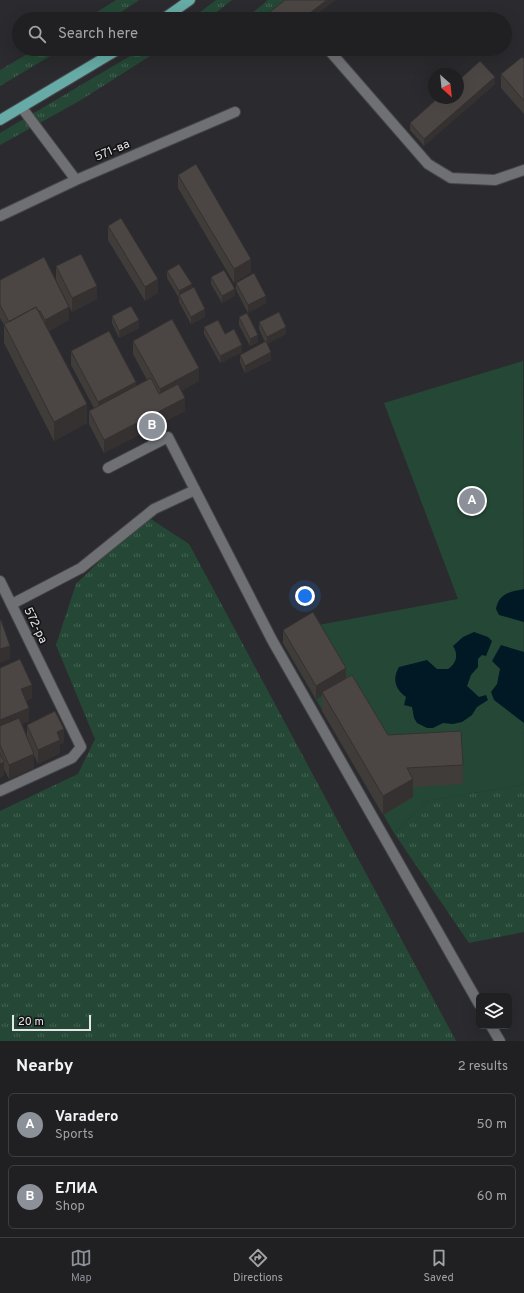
<!DOCTYPE html>
<html lang="en">
<head>
<meta charset="utf-8">
<style>
  :root { --surface:#202023; --page:#28282b; --text:#f1f3f6; --muted:#a2a3a6; --line:#3d3e41; --accent:#8c9099 }
  body { margin:0; font-family:Overpass,sans-serif; background:var(--page); color:var(--text) }
  .controls { position:absolute; right:12px; bottom:12px; display:grid; overflow:hidden; border-radius:6px; box-shadow:0 4px 16px #0002 }
  .controls button { width:36px; height:36px; display:grid; place-items:center; padding:0; border:0; border-bottom:1px solid var(--line); background:var(--surface); color:var(--text); font:20px sans-serif }
  .compass { position:absolute; left:428px; top:68px; width:36px; height:36px; border-radius:50%; background:var(--surface); box-shadow:0 4px 16px #0002; rotate:153deg }
  .scale { position:absolute; left:12px; bottom:10px; width:79px; box-sizing:border-box; padding-left:4px; border:2px solid #e6e6e9; border-top:0; font-size:11px; line-height:14px; white-space:nowrap; color:#e6e6e9; -webkit-text-stroke:3px #141416; paint-order:stroke }
  .you { position:absolute; left:305px; top:596px; width:14px; height:14px; margin:-10px; border:3px solid #fff; border-radius:50%; background:#1a73e8; box-shadow:0 0 0 6px #1a73e833 }
  .badge { display:grid; place-items:center; width:26px; height:26px; border-radius:50%; background:var(--accent); color:#fff; font-size:13px; font-weight:700 }
  .pin { position:absolute; translate:-50% -50%; border:2px solid #fff; box-shadow:0 1px 4px #0006 }
  .list { margin:0; padding:0; list-style:none }
  h2 { display:flex; justify-content:space-between; align-items:center; height:52px; margin:0; padding:0 16px; font-size:17px }
  h2 small { font-size:13px; font-weight:400; color:var(--muted) }
  .list li { display:grid; grid-template-columns:26px 1fr auto; gap:12px; align-items:center; box-sizing:border-box; height:64px; margin:0 8px 8px; padding:0 8px; border:1px solid var(--line); border-radius:6px }
  .list b { display:block; font-size:15px; white-space:nowrap }
  .list p { margin:0; font-size:13px; white-space:nowrap; color:var(--muted) }
  .list em { font-size:13px; font-style:normal; color:var(--muted) }
  .icon { flex:none; width:22px; height:22px; fill:none; stroke:currentColor; stroke-width:2; stroke-linecap:round; stroke-linejoin:round }
  .map { position:relative; flex:none; width:524px; height:1041px; overflow:hidden }
  .search { position:absolute; background:var(--surface); box-shadow:0 4px 16px #0002; left:12px; right:12px; top:12px; height:44px; display:flex; align-items:center; gap:10px; box-sizing:border-box; padding:0 14px; border-radius:22px; color:var(--muted); font-size:15px }
  .sheet { height:196px; background:var(--surface) }
  nav { display:flex; justify-content:space-around; align-items:center; box-sizing:border-box; height:56px; border-top:1px solid var(--line); background:var(--surface); font-size:11px; color:var(--muted) }
  nav a { display:grid; justify-items:center; gap:2px }
  nav .on { color:var(--accent) }
  .map>svg:first-child { display:block }
</style>
</head>
<body>
<div class="map">
<svg width="524" height="1041" viewBox="0 0 524 1041">
  <defs>
    <pattern id="grass-tufts" width="24" height="20" patternUnits="userSpaceOnUse"><rect width="24" height="20" fill="#254836"/><path d="M3 7l-1-3M5 7V3M7 7l1-3M15 17l-1-3M17 17v-4M19 17l1-3" fill="none" stroke="#456253"/></pattern>
  </defs>
  <rect width="100%" height="100%" fill="#2b2b2f"/>
  <!-- grass -->
  <path fill="url(#grass-tufts)" d="M116 0H139L111 19H86Z
    M216 0H232L208 19H191Z
    M268 0H294L270 19H245Z
    M36 49H62L0 86V70Z
    M142 49H161L81 100 0 145V133Z
    M146 516 189 544 456 1041H0V811L78 774 95 739 56 645 76 584Z
    M524 785V932L469 943 394 833 429 800Z"/>
  <!-- green -->
  <path fill="#254836" d="M523 361 524 785 429 800 394 833 283 643 313 626 458 599 384 403Z"/>
  <!-- water -->
  <path fill="#001924" d="M524 589V622L499 615 496 609C499 593 510 592 524 589Z
    M474 632 488 637 492 641 486 656 482 655 478 659V667L471 675 467 686 479 697 486 695 488 700 477 707 472 715 462 722 453 724 443 723 433 728H427L417 723 414 718 412 707 404 705 406 697C395 689 392 679 399 667L427 660 437 669H448C456 664 459 655 453 646L463 637Z
    M501 645 524 652V723L494 700 491 692 497 684 500 669 492 661Z"/>
  <g fill="none" stroke-linecap="round" stroke-linejoin="round">
    <!-- lane casing -->
    <g stroke="#464649" stroke-width="12">
      <path id="lane" d="M328 49 428 164 451 178 495 180 524 170
        M22 108 76 180
        M0 216 76 180 235 112
        M0 581 81 747 72 758 0 791
        M12 604 81 568 154 509 195 490"/>
    </g>
    <!-- street casing -->
    <g stroke="#464649" stroke-width="12">
      <path id="street" d="M108 468 168 437 272 640 479 1004
        M491 1026 500 1041"/>
    </g>
    <!-- primary casing -->
    <g stroke="#464649" stroke-width="12">
      <path id="primary" d="M163 19 190 0
        M0 120 119 49"/>
    </g>
    <!-- lane -->
    <use href="#lane" stroke="#6f7074" stroke-width="10"/>
    <!-- street -->
    <use href="#street" stroke="#6f7074" stroke-width="10"/>
    <!-- primary -->
    <use href="#primary" stroke="#66aba5" stroke-width="10"/>
  </g>
  <!-- wall -->
  <path fill="#403c3a" d="M264 49H273L268 53Z
    M524 59V114L501 88V74Z
    M495 84 424 146 410 130V123Z
    M178 175 251 272 234 283 178 188Z
    M108 226 158 293 145 301 108 240Z
    M56 266 97 299 72 312 56 280Z
    M167 271 192 288 205 317 191 324 179 302V298L167 278Z
    M211 277 235 296 222 303 211 284Z
    M0 280 69 320 49 331 87 423 54 441 4 343V325L0 318Z
    M236 283 266 303 248 313 236 290Z
    M112 316 139 328 119 338 112 323Z
    M239 317 258 342 250 346 239 325Z
    M259 322 286 334 267 344 271 360 245 373 240 362V355L265 342 259 329Z
    M204 327 225 334 242 352 220 363 204 334Z
    M133 341 199 381 181 391 185 411 104 453 89 424V411L94 408 71 365V351L136 386 147 380 133 354Z
    M283 630 346 678 388 735 463 765V784L413 787V797L383 815 322 711V696L316 699 283 643Z
    M0 668 32 698 26 701 29 721 22 724 27 736V725L64 743 60 744V753L38 764 34 755V768L9 779 4 769V775L0 778Z"/>
  <!-- shaded-wall -->
  <path fill="#343130" d="M327 0H336L311 19H302Z
    M268 49H273L268 53Z
    M495 77V84L424 146V139Z
    M251 259V272L234 283V269Z
    M158 279V293L145 301V287Z
    M192 284V291L179 295V298V291Z
    M97 286V299L72 312V298Z
    M235 289V296L222 303V296Z
    M266 296V303L248 313V305Z
    M69 307V320L45 333V320Z
    M205 309V317L191 324V317Z
    M139 320V328L119 338V331Z
    M286 327V334L267 344V337Z
    M258 335V342L250 346V339Z
    M242 345V352L220 363V356Z
    M271 352V360L245 373V366Z
    M199 368V381L160 403V389Z
    M136 382V395L98 416V402Z
    M185 398V411L104 453V440Z
    M87 404V423L54 441V422Z
    M10 646V659L0 663V649Z
    M346 668V682L322 692V696L316 699V686Z
    M32 685V698L21 703V689Z
    M29 708V721L0 734V720Z
    M64 729V743L60 744V753L38 764V750L57 732Z
    M34 754V768L9 779V765Z
    M4 762V775L0 778V764Z
    M413 779V797L383 815V796Z"/>
  <!-- building -->
  <path fill="#4b4644" stroke="#343130" d="M285 0H327L302 19H261Z
    M522 57 524 59V101L501 74Z
    M480 61 495 77 424 139 410 123 438 98H458V81Z
    M196 164 251 259 234 269 178 175Z
    M121 218 158 279 145 287 108 226Z
    M81 254 97 286 72 298 56 266Z
    M44 257 69 307 45 320 40 311H38L36 307 9 322 0 305V280Z
    M179 264 192 284 179 291 167 271Z
    M224 270 235 289 222 296 211 277Z
    M254 273 266 296 248 305 236 283Z
    M194 287 205 309 191 317 179 295Z
    M131 306 139 320 119 331 112 316Z
    M36 307 87 404 54 422 4 324Z
    M279 312 286 327 267 337 259 322Z
    M247 313 258 335 250 339 239 317Z
    M172 319 199 368 160 389 133 341Z
    M218 320 225 334 234 329 242 345 220 356 204 327Z
    M109 331 136 382 98 402 71 351Z
    M266 341 271 352 245 366 240 355Z
    M151 378 159 394 178 384 185 398 104 440 89 411Z
    M313 612 346 668 316 686 283 630Z
    M0 620H1L10 646 0 649Z
    M20 659 32 685 21 689 29 708 0 720V668Z
    M352 675 388 735 461 731 463 765 407 768 413 779 383 796 322 692Z
    M55 711 64 729 57 732 60 740 38 750 27 725Z
    M19 718 34 754 9 765 0 745V726Z
    M0 753 4 762 0 764Z"/>
  <g text-anchor="middle" stroke-width="3.5" stroke-linejoin="round" paint-order="stroke">
    <!-- street labels -->
    <g font-size="12" fill="#e6e6e9" stroke="#141416">
      <text transform="translate(112 150) rotate(-23)" y="4">571-ва</text>
      <text transform="translate(36 625) rotate(64)" y="4">572-ра</text>
    </g>
  </g>
</svg>
<div class="controls">
<button><svg class="icon" aria-label="layers" viewBox="0 0 24 24"><path d="M12 4l9 5-9 5-9-5zM3 14l9 5 9-5"/></svg></button>
</div>
<svg class="compass" viewBox="-18 -18 36 36"><path d="M0-13l5 13h-10z" fill="#e53935"/><path d="M0 13l5-13h-10z" fill="#a2a3a6"/></svg>
<div class="scale">20 m</div>
<div class="you"></div>
<div class="pin badge" style="left:472px;top:501px">A</div>
<div class="pin badge" style="left:152px;top:426px">B</div>
<div class="search"><svg class="icon" aria-label="search" viewBox="0 0 24 24"><circle cx="10" cy="10" r="6"/><path d="M15 15l6 6"/></svg>Search here</div>
</div>
<section class="sheet">
<h2>Nearby<small>2 results</small></h2>
<ul class="list">
<li><span class="badge">A</span><div><b>Varadero</b><p>Sports</p></div><em>50 m</em></li>
<li><span class="badge">B</span><div><b>ЕЛИА</b><p>Shop</p></div><em>60 m</em></li>
</ul>
</section>
<nav>
<a class="on"><svg class="icon" aria-label="map" viewBox="0 0 24 24"><path d="M3 6l6-2 6 2 6-2v14l-6 2-6-2-6 2zM9 4v14M15 6v14"/></svg>Map</a>
<a><svg class="icon" aria-label="directions" viewBox="0 0 24 24"><path d="M12 3l9 9-9 9-9-9zM9 14v-3h6M13 9l2 2-2 2"/></svg>Directions</a>
<a><svg class="icon" aria-label="saved" viewBox="0 0 24 24"><path d="M7 4h10v16l-5-4-5 4z"/></svg>Saved</a>
</nav>
</body>
</html>
